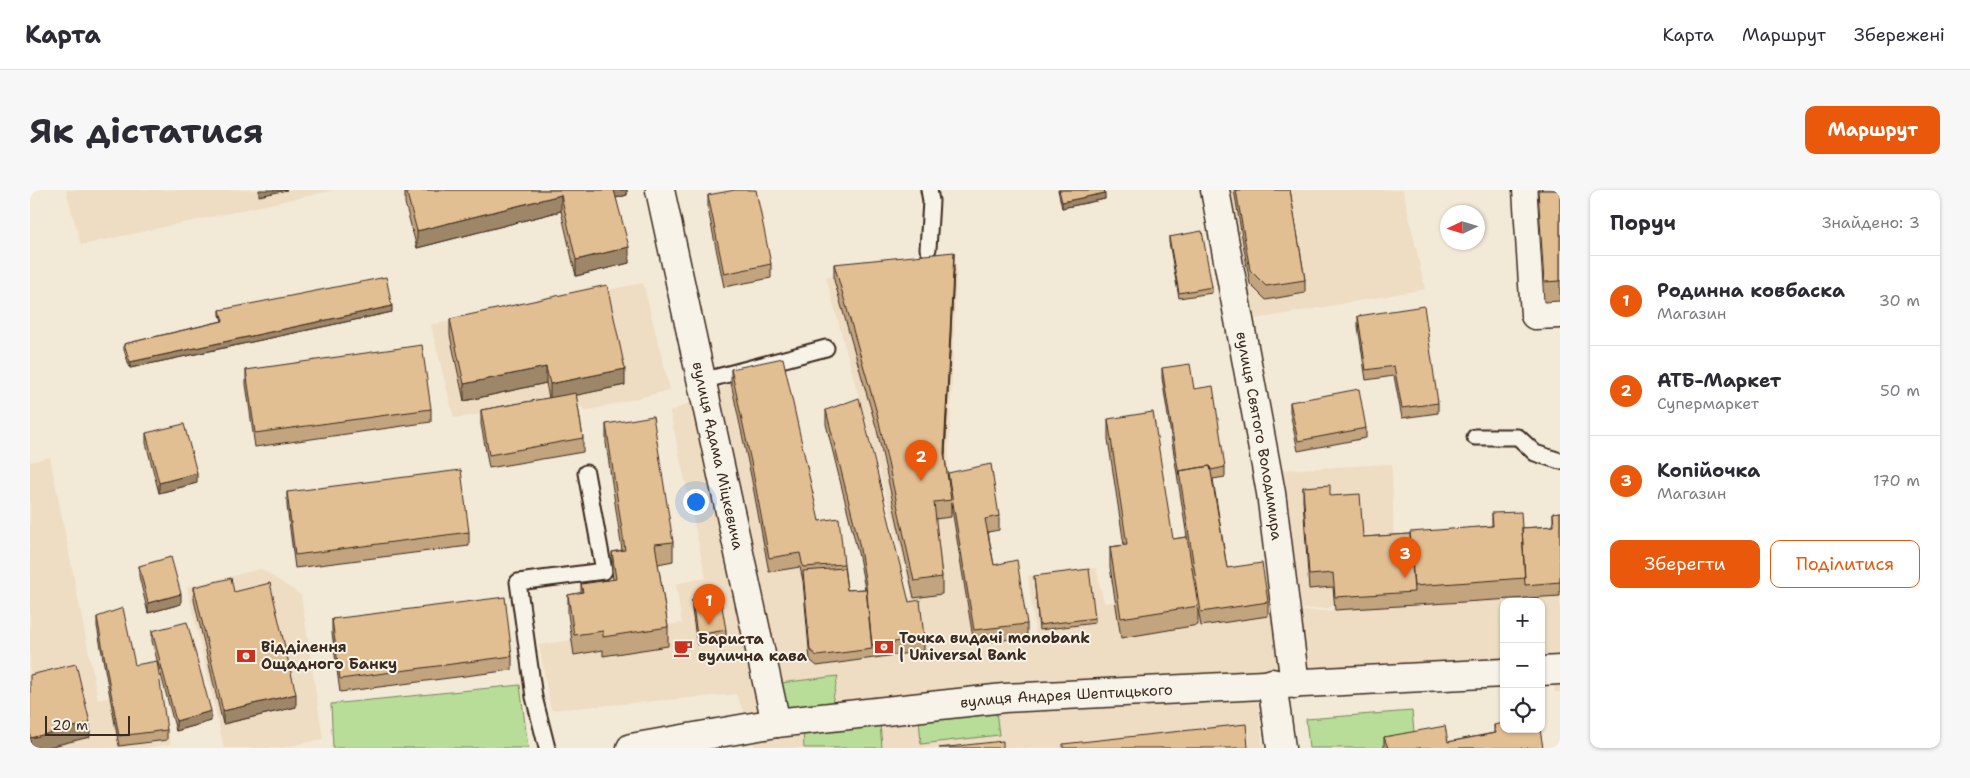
<!DOCTYPE html>
<html lang="uk">
<head>
<meta charset="utf-8">
<style>
  :root { --surface:#fff; --page:#f7f7f7; --text:#2b2b33; --muted:#7c7c81; --line:#e1e1e2; --accent:#ea580c }
  body { margin:0; font-family:"Shantell Sans",sans-serif; background:var(--page); color:var(--text) }
  .controls { position:absolute; right:15px; bottom:15px; display:grid; overflow:hidden; border-radius:10px; box-shadow:0 1px 4px #0004 }
  .controls button { width:45px; height:45px; display:grid; place-items:center; padding:0; border:0; border-bottom:1px solid var(--line); background:var(--surface); color:var(--text); font:25px sans-serif }
  .compass { position:absolute; left:1410px; top:15px; width:45px; height:45px; border-radius:50%; background:var(--surface); box-shadow:0 1px 4px #0004; rotate:266deg }
  .scale { position:absolute; left:15px; bottom:12px; width:85px; box-sizing:border-box; padding-left:5px; border:2px solid #3b2a1e; border-top:0; font-size:14px; line-height:18px; white-space:nowrap; color:#3b2a1e; -webkit-text-stroke:4px #f7f3e8; paint-order:stroke }
  .you { position:absolute; left:665px; top:311px; width:18px; height:18px; margin:-12px; border:4px solid #fff; border-radius:50%; background:#1a73e8; box-shadow:0 0 0 8px #1a73e833 }
  .badge { display:grid; place-items:center; width:32px; height:32px; border-radius:50%; background:var(--accent); color:#fff; font-size:16px; font-weight:700 }
  .pin { position:absolute; translate:-50% -41px; filter:drop-shadow(0 1px 2px #0008) }
  .pin::after { content:''; position:absolute; top:26px; width:18px; height:15px; background:inherit; clip-path:polygon(0 0,100% 0,50% 100%) }
  .list { margin:0; padding:0; list-style:none }
  h2 { display:flex; justify-content:space-between; align-items:center; height:65px; margin:0; padding:0 20px; font-size:21px }
  h2 small { font-size:16px; font-weight:400; color:var(--muted) }
  .list li { display:grid; grid-template-columns:32px 1fr auto; gap:15px; align-items:center; box-sizing:border-box; height:90px; padding:0 20px; border-top:1px solid var(--line) }
  .list b { display:block; font-size:19px; white-space:nowrap }
  .list p { margin:0; font-size:16px; white-space:nowrap; color:var(--muted) }
  .list em { font-size:16px; font-style:normal; color:var(--muted) }
  .actions { display:flex; gap:10px; padding:15px 20px }
  .actions a { flex:1; padding:11px 0; border:1px solid var(--accent); border-radius:10px; text-align:center; font-size:18px; color:var(--accent) }
  .actions .main { background:var(--accent); color:#fff }
  .icon { flex:none; width:28px; height:28px; fill:none; stroke:currentColor; stroke-width:2; stroke-linecap:round; stroke-linejoin:round }
  .map { position:relative; flex:none; width:1530px; height:558px; overflow:hidden; border-radius:10px }
  header { display:flex; align-items:center; gap:30px; box-sizing:border-box; height:70px; padding:0 25px; background:var(--surface); border-bottom:1px solid var(--line) }
  header strong { font-size:24px }
  nav { display:flex; gap:28px; margin-inline-start:auto; font-size:18px }
  .intro { display:flex; align-items:center; justify-content:space-between; box-sizing:border-box; height:120px; padding:0 30px }
  h1 { margin:0; font-size:35px }
  .button { padding:12px 22px; border-radius:10px; background:var(--accent); color:#fff; font-size:18px; font-weight:700 }
  main { display:flex; gap:30px; padding:0 30px }
  aside { flex:1; background:var(--surface); border-radius:10px; box-shadow:0 1px 4px #0004 }
  .map>svg:first-child { display:block }
</style>
</head>
<body>
<header>
<strong>Карта</strong>
<nav><a>Карта</a><a>Маршрут</a><a>Збережені</a></nav>
</header>
<div class="intro"><h1>Як дістатися</h1><a class="button">Маршрут</a></div>
<main>
<div class="map">
<svg width="1530" height="558" viewBox="0 0 1530 558">
  <rect width="100%" height="100%" fill="#f3e9d7"/>
  <filter id="ink" filterUnits="userSpaceOnUse"><feTurbulence type="fractalNoise" baseFrequency=".02" numOctaves="2"/><feDisplacementMap in="SourceGraphic" scale="10" xChannelSelector="R" yChannelSelector="G"/><feConvolveMatrix kernelMatrix="1 2 1 2 8 2 1 2 1" color-interpolation-filters="sRGB"/></filter>
  <g filter="url(#ink)">
    <!-- built -->
    <path fill="#eedcc3" d="M36 0H305L51 55Z
      M1198 0H1373L1395 99 1225 129Z
      M927 74 918 280 943 407 950 456 1006 448 998 386 1066 378 1074 413 1263 389 1267 421H1300L1367 370 1530 380V502H1525L1521 473H1511V412H1474V477L722 540 706 504 521 520 509 455 652 433 646 394 676 388 640 222 704 192 779 357 794 449 863 409 882 407 857 309 796 87Z
      M613 93 640 200 556 221 545 211 424 228 401 135Z
      M20 267 68 510 126 496 141 554 116 558H0V272Z
      M1362 274 1364 369 1299 418 1272 419 1252 280Z
      M231 379 271 405 293 549 251 558H194L157 397Z
      M1218 504 1228 512 1233 558H725L723 544 861 528Z"/>
    <!-- green -->
    <path fill="#b8dd98" stroke="#7a845b" d="M808 486 801 517 758 518 753 512 750 493Z
      M490 495 498 558H303L301 514Z
      M966 521 969 545 891 554 889 529Z
      M1382 521 1385 552 1361 558H1279L1276 529Z
      M850 533 852 558H774L773 540Z"/>
    <g fill="none" stroke-linecap="round" stroke-linejoin="round">
      <!-- service casing -->
      <g stroke="#3b2a1e" stroke-width="19">
        <path id="service" d="M898 59 901 11 899 0
          M672 191 796 158
          M1445 247H1488L1505 263 1530 271
          M517 558 504 507 488 392 574 381 556 283"/>
      </g>
      <!-- minor casing -->
      <g stroke="#3b2a1e" stroke-width="31">
        <g id="minor">
          <path id="s1" d="M630 0 746 533"/>
          <path id="s2" d="M1185 0 1241 303 1265 494"/>
          <path d="M1497 0 1505 125 1530 124"/>
          <path d="M1242 493 1251 558"/>
        </g>
      </g>
      <!-- tertiary casing -->
      <g stroke="#3b2a1e" stroke-width="31">
        <g id="tertiary">
          <path d="M1511 481 1530 480"/>
          <path id="s3" d="M601 558 746 533 974 508 1474 483"/>
        </g>
      </g>
      <!-- service -->
      <use href="#service" stroke="#f7f3e8" stroke-width="15"/>
      <!-- minor -->
      <use href="#minor" stroke="#f7f3e8" stroke-width="28"/>
      <!-- tertiary -->
      <use href="#tertiary" stroke="#f7f3e8" stroke-width="28"/>
    </g>
    <!-- wall -->
    <path fill="#c2a47e" stroke="#3b2a1e" d="M375 0H597V5L586 8 599 73 546 86 531 21 387 58 375 13Z
      M1028 0H1074L1075 9 1032 18Z
      M1204 0H1260L1275 90V103L1236 110 1220 94Z
      M1507 0H1530V111L1514 112Z
      M678 5 741 74V88L694 97 678 19Z
      M1139 47 1182 97V103L1149 108 1139 52Z
      M804 74 924 79 915 267 918 292V283L969 326V340L958 342 964 375 997 434V447L944 454 921 313V327L905 329 912 387V404L884 408 847 240 804 90Z
      M190 120 362 122 100 178 94 160V154L192 131 190 125Z
      M1328 126 1408 213V223L1372 228 1364 186 1336 190 1328 136Z
      M420 129 595 195 546 205 553 248V262L459 278 451 234V220L519 208 516 193 434 211 420 145Z
      M1132 178 1164 199 1195 277V287L1183 289 1197 378 1238 412V426L1171 436 1168 418V435L1091 448 1080 377V357L1094 355 1078 249V229L1143 349 1157 347 1132 188Z
      M701 179 814 374 817 400 835 399 829 367 796 234V220L894 448V461L787 476 780 470 773 391 770 377 739 382 721 286 701 193Z
      M216 180 401 219V232L225 257 216 194Z
      M1260 212 1336 238V248L1268 261 1260 222Z
      M576 234 643 352V371L628 374 638 437V456L573 466V460L544 465 538 424V405L551 403V394L583 390 582 381V362L592 360 576 253Z
      M116 243 167 293 129 303 116 253Z
      M1273 297 1300 306 1333 347 1380 344 1462 336V323L1492 338 1523 336V323L1530 322V406L1305 420 1303 397 1279 399 1273 310Z
      M257 302 439 342V356L265 378 257 316Z
      M109 376 151 414 118 423 109 386Z
      M1004 386 1065 428V433L1009 440Z
      M164 397 204 402 266 517 193 534 164 410Z
      M662 410 696 440V450L667 455 662 420Z
      M67 427 137 540V550L89 556 67 436Z
      M302 429 482 466V480L310 502 302 443Z
      M122 441 181 531 146 541 122 451Z
      M1464 535 1513 558H1354V547L1418 552 1464 543Z"/>
    <!-- shaded-wall -->
    <path fill="#9e8667" stroke="#3b2a1e" d="M229 0H257L229 6Z
      M582 0H597V5L582 9Z
      M1075 3V9L1032 18V12Z
      M531 5V21L387 58V41Z
      M599 57V73L546 86V70Z
      M924 62V79L914 280V263Z
      M362 116V122L100 178V172Z
      M516 177V193L434 211V194Z
      M595 179V195L520 211V194Z
      M167 283V293L129 303V293Z
      M151 404V414L118 423V413Z
      M266 504V517L193 534V521Z
      M181 521V531L146 541V531Z
      M60 533V547L14 558H0V548Z"/>
    <!-- building -->
    <path fill="#e2bf93" stroke="#3b2a1e" d="M376 0H584L599 57 546 70 531 5 387 41Z
      M705 0H726L741 74 694 84 678 5Z
      M1029 0H1074L1075 3 1032 12Z
      M1206 0H1260L1275 90 1236 96 1220 80Z
      M1508 0H1530V91L1514 92Z
      M1172 41 1182 97 1149 103 1139 47Z
      M924 62 914 263 921 310 904 312 912 387 884 391 847 223 804 74Z
      M356 87 362 116 100 172 94 154 193 131 190 120Z
      M577 95 595 179 520 194 516 177 434 194 420 129Z
      M1394 116 1408 213 1372 218 1364 176 1336 180 1328 126Z
      M392 155 401 219 225 243 216 180Z
      M753 168 789 331 809 328 814 374 773 377 770 363 739 368 721 272 701 179Z
      M1160 174 1164 199 1183 196 1195 277 1181 280 1180 276 1149 281V285L1132 178Z
      M1329 199 1336 238 1268 251 1260 212Z
      M546 203 553 248 459 265 451 220Z
      M829 208 879 412 890 410 894 448 842 455 836 395 829 353 796 220Z
      M1123 222 1143 349 1157 347 1168 416 1091 428 1080 357 1097 355 1078 229Z
      M623 226 643 352 625 354 638 437 573 447V441L544 445 538 405 553 402 551 394 586 389 582 362 595 360 576 234Z
      M154 234 167 283 129 293 116 243Z
      M961 274 969 326 955 329 964 375 987 370 997 434 944 440 918 283Z
      M1180 276 1197 378 1232 373 1238 412 1171 422 1149 281Z
      M431 280 439 342 265 365 257 302Z
      M1300 295V306L1330 304 1333 347 1380 344 1384 402 1305 407 1303 383 1279 385 1273 297Z
      M1491 322 1495 388 1384 396 1380 342 1463 336 1462 323Z
      M1530 322V392L1495 395 1492 338 1524 336 1523 323Z
      M141 367 151 404 118 413 109 376Z
      M814 378 817 400 836 399 842 459 787 466 780 460 773 381Z
      M1059 379 1065 428 1009 435 1004 386Z
      M201 388 204 402 240 393 266 504 193 521 164 397Z
      M690 405 696 440 667 445 662 410Z
      M475 407 482 466 310 489 302 429Z
      M93 418 105 475 127 471 137 540 89 546 67 427Z
      M157 432 181 521 146 531 122 441Z
      M46 474 60 533 0 548V485Z
      M1474 533V539H1510L1513 558H1358L1354 547 1415 536 1418 552 1466 543 1464 535Z
      M1216 534 1218 558H1033V554Z
      M973 551V558H909Z"/>
  </g>
  <!-- icons -->
  <defs>
    <g id="bank-bare" transform="scale(1.5)"><path d="M-6-4H6V4H-6ZM0-2.3a2.3 2.3 0 1 0 0 4.6a2.3 2.3 0 1 0 0-4.6Z" fill="#c8321e" stroke="#f7f3e8" stroke-width="2.5" paint-order="stroke"/></g>
    <g id="cafe-bare" transform="scale(1.5)"><path d="M-5.5-4.5H6V0H3Q3 3.5 0 3.5H-2.5Q-5.5 3.5-5.5 0ZM3-3.2v2h1.7v-2ZM-6 4.5H4V6H-6Z" fill="#c8321e" stroke="#f7f3e8" stroke-width="2.5" paint-order="stroke"/></g>
  </defs>
  <g fill-rule="evenodd">
    <use href="#bank-bare" x="854" y="457"/>
    <use href="#cafe-bare" x="653" y="458"/>
    <use href="#bank-bare" x="216" y="466"/>
  </g>
  <g text-anchor="middle" stroke-width="4" stroke-linejoin="round" paint-order="stroke">
    <!-- street labels -->
    <g font-size="15" fill="#3b2a1e" stroke="#f7f3e8">
      <text dy="5" stroke="none"><textPath href="#s2" startOffset="250">вулиця Святого Володимира</textPath></text>
      <text dy="5" stroke="none"><textPath href="#s1" startOffset="272">вулиця Адама Міцкевича</textPath></text>
      <text dy="5" stroke="none"><textPath href="#s3" startOffset="439">вулиця Андрея Шептицького</textPath></text>
    </g>
    <!-- poi labels -->
    <g font-size="15" font-weight="bold" fill="#3b2a1e" stroke="#f7f3e8" text-anchor="start">
      <text x="869" y="453">Точка видачі monobank<tspan x="869" dy="17">| Universal Bank</tspan></text>
      <text x="668" y="454">Бариста<tspan x="668" dy="17">вулична кава</tspan></text>
      <text x="231" y="462">Відділення<tspan x="231" dy="17">Ощадного Банку</tspan></text>
    </g>
  </g>
</svg>
<div class="controls">
<button>+</button>
<button>−</button>
<button><svg class="icon" aria-label="locate" viewBox="0 0 24 24"><circle cx="12" cy="12" r="6"/><path d="M12 2v4M12 18v4M2 12h4M18 12h4"/></svg></button>
</div>
<svg class="compass" viewBox="-18 -18 36 36"><path d="M0-13l5 13h-10z" fill="#e53935"/><path d="M0 13l5-13h-10z" fill="#7c7c81"/></svg>
<div class="scale">20 m</div>
<div class="you"></div>
<div class="pin badge" style="left:679px;top:435px">1</div>
<div class="pin badge" style="left:891px;top:291px">2</div>
<div class="pin badge" style="left:1375px;top:388px">3</div>
</div>
<aside>
<h2>Поруч<small>Знайдено: 3</small></h2>
<ul class="list">
<li><span class="badge">1</span><div><b>Родинна ковбаска</b><p>Магазин</p></div><em>30 m</em></li>
<li><span class="badge">2</span><div><b>АТБ-Маркет</b><p>Супермаркет</p></div><em>50 m</em></li>
<li><span class="badge">3</span><div><b>Копійочка</b><p>Магазин</p></div><em>170 m</em></li>
</ul>
<div class="actions"><a class="main">Зберегти</a><a>Поділитися</a></div>
</aside>
</main>
</body>
</html>
